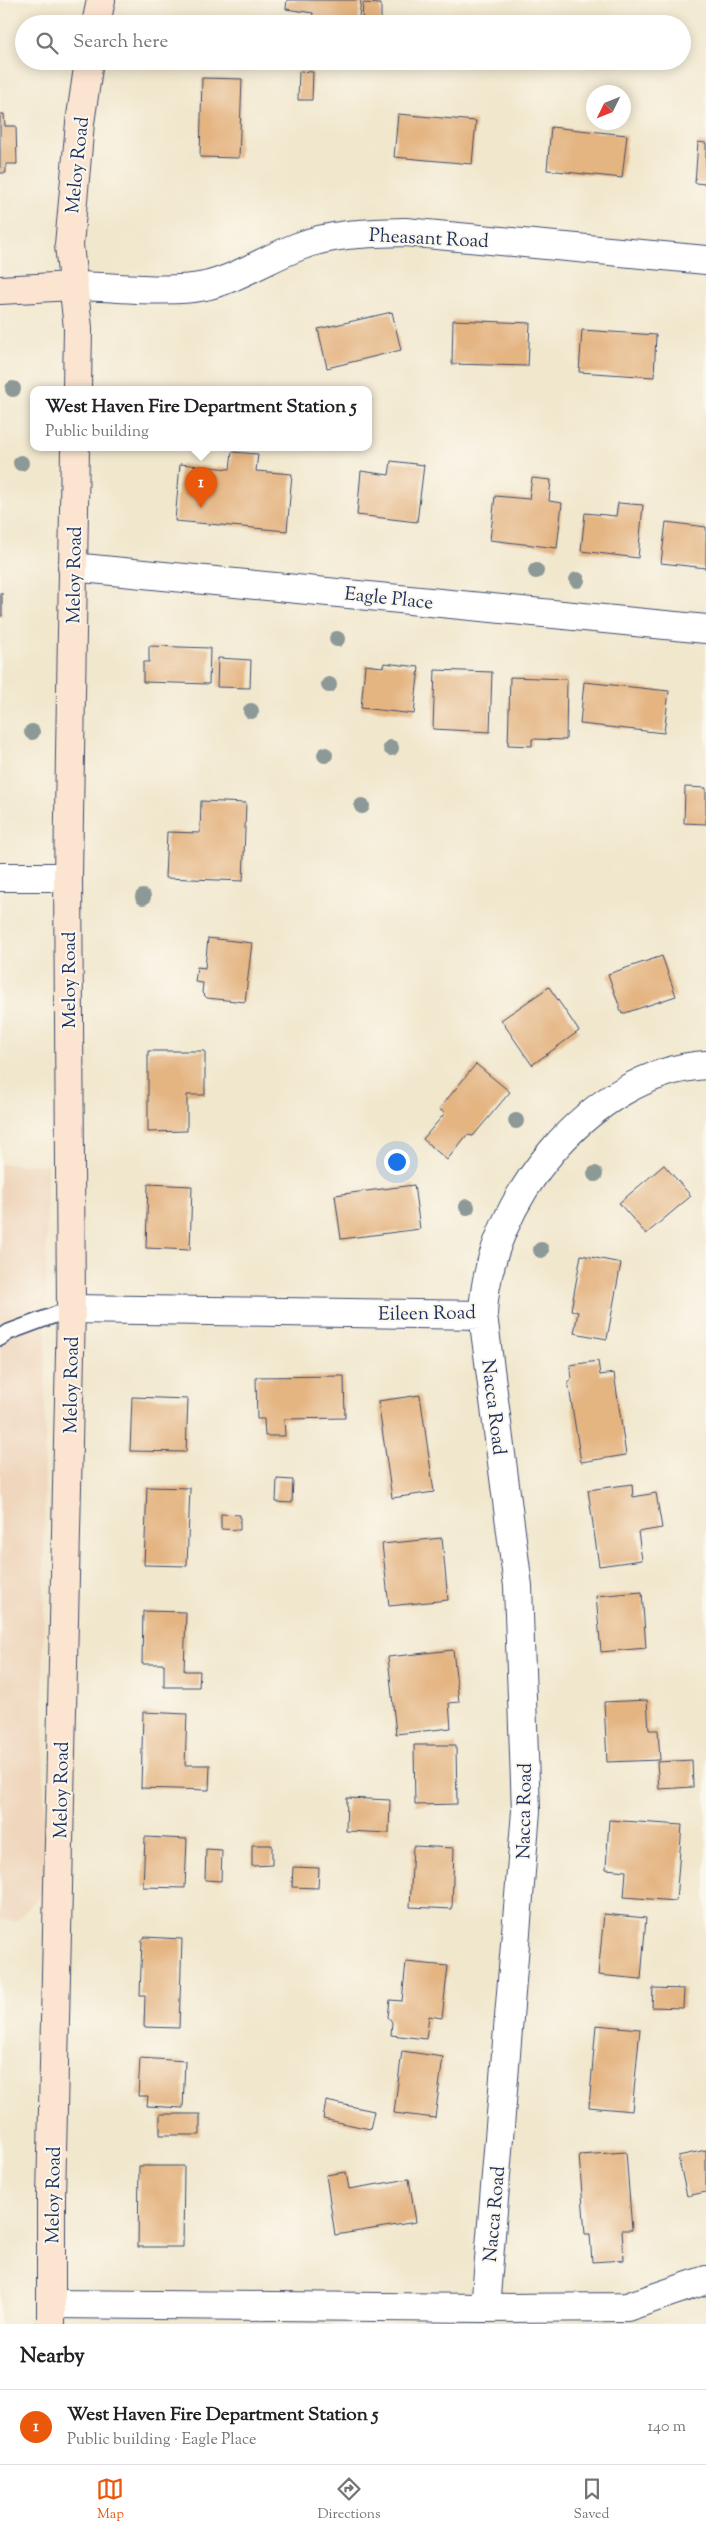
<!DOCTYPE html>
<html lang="en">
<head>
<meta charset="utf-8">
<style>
  :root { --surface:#fff; --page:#f2f2f2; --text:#202124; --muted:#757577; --line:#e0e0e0; --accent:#ea580c }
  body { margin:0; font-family:"Sorts Mill Goudy",serif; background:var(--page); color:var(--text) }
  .compass { position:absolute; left:586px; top:85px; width:45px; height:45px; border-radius:50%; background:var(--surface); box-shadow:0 2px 12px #0003; rotate:227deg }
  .you { position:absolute; left:396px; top:1161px; width:18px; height:18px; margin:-12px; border:4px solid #fff; border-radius:50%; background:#1a73e8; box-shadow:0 0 0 8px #1a73e833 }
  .badge { display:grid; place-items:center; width:32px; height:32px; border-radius:50%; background:var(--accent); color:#fff; font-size:16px; font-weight:700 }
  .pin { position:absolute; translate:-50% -41px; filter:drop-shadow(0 1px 2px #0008) }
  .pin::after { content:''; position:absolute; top:26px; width:18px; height:15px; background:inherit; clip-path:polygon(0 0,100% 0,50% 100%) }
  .popup { position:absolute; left:30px; top:386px; width:342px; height:65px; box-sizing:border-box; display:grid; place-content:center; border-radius:10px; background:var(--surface); filter:drop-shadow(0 1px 4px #0005); font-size:16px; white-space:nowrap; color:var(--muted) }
  .popup b { font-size:19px; color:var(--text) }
  .popup::after { content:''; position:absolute; left:50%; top:100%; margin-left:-10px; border:10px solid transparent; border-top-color:var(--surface) }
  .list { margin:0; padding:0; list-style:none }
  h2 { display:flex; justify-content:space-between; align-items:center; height:65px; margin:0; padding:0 20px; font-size:21px }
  h2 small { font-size:16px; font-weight:400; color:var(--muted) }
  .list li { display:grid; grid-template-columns:32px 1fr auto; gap:15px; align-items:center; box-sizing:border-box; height:75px; padding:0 20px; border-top:1px solid var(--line) }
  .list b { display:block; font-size:19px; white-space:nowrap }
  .list p { margin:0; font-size:16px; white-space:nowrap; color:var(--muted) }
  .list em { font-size:16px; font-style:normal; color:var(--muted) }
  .icon { flex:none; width:28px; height:28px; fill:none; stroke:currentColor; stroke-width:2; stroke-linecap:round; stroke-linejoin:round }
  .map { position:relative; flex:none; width:706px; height:2324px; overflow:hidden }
  .search { position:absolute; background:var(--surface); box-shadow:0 2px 12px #0003; left:15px; right:15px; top:15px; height:55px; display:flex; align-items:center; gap:12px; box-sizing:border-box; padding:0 18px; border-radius:28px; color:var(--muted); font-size:19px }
  .sheet { height:140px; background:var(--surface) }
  nav { display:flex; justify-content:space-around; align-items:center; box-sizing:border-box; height:70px; border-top:1px solid var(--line); background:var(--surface); font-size:14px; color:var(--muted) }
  nav a { display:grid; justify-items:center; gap:2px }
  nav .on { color:var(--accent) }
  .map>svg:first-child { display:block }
</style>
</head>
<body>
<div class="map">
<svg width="706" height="2324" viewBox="0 0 706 2324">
  <rect width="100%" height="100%" fill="#fbf7ec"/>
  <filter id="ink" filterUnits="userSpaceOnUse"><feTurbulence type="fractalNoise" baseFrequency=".02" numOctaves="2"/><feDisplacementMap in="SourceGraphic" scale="10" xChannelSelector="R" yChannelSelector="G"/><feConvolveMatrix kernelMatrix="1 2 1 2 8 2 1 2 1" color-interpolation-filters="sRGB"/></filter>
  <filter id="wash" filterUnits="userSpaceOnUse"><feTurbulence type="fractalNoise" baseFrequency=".0096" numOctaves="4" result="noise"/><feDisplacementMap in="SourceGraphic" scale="20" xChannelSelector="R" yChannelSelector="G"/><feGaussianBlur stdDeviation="1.12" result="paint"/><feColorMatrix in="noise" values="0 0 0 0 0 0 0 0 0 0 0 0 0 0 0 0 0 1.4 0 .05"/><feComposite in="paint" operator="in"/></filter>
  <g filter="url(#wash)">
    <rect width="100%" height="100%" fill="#f1e7cd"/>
    <!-- built -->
    <path fill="#efd6bc" d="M0 1164 47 1165 43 1704 45 1891 16 1921 0 1920Z"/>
    <g id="blocks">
      <!-- building -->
      <path fill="#e4b481" d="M287 0H361L358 24 312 22 313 13 286 9Z
        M363 3 381 4V21H362Z
        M299 71 313 72 312 100H298Z
        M202 78 242 79 239 158 200 157Z
        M0 114H4L5 126H16L17 164H6V173H0Z
        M398 114 476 121 472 164 394 157Z
        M551 127 627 135 622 178 547 170Z
        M698 142 706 143V184L695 183Z
        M392 312 401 350 327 368 318 329Z
        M453 320 530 323 528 366 452 364Z
        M582 330 656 335 654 377 579 372Z
        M232 452 258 454 256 471 292 474 287 531 175 521 180 464 230 469Z
        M391 461 424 465 417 522 357 515 361 471 389 475Z
        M532 478 551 480 549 501 562 503 557 548 490 540 495 496 529 499Z
        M618 503 643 505 638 558 581 551 585 513 616 516Z
        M666 522 706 527V568L661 563Z
        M0 593H2V616H0Z
        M149 646 210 648 209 684 143 682V662H149Z
        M218 658 251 660 250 688 217 687Z
        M384 663 419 667 414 714 361 708 365 665 383 667Z
        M435 670 492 672 490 732 433 729Z
        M510 677 567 679 566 740 532 739V746L508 745Z
        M584 682 669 691 664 733 580 724Z
        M685 787 706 788V824L684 823Z
        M201 801 246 803 243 881 165 878 167 832 200 833Z
        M208 938 252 943 245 1002 207 998 202 993 203 983 195 982 197 967 205 968Z
        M662 956 676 996 622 1014 608 974Z
        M549 987 579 1031 532 1065 501 1020Z
        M148 1051H205V1095H187V1131L148 1132Z
        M476 1064 510 1092 473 1136 467 1135 447 1160 423 1139 445 1113 439 1109Z
        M664 1165 691 1196 646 1234 619 1203Z
        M148 1184 192 1186 190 1250 146 1248Z
        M414 1185 420 1229 341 1239 335 1195Z
        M581 1255 621 1263 607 1339 574 1333 578 1312 571 1310Z
        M598 1361 600 1375 614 1373 626 1455 581 1462 568 1381 572 1378 570 1365Z
        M344 1376 345 1418 284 1419 285 1436H265L264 1419H257L256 1377Z
        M420 1395 434 1492 392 1498 378 1401Z
        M132 1397 188 1399 186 1452 130 1451Z
        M277 1479 293 1480 292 1503 276 1502Z
        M632 1484 633 1497 656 1493 662 1528 638 1532 642 1560 599 1566 588 1490Z
        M147 1487 190 1488 187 1566 144 1565Z
        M221 1514 240 1515V1530L221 1529Z
        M442 1538 448 1600 389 1606 382 1544Z
        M642 1592 646 1648 601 1652 596 1596Z
        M143 1611 186 1612 184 1671H200L199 1687H164V1664H142Z
        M453 1650 459 1702 449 1703 451 1728 396 1734 388 1657Z
        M647 1700 649 1730H658L660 1760 607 1762 604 1702Z
        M143 1712 187 1714 185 1765H210L209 1790 141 1788Z
        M414 1745H456L457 1804 415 1805Z
        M692 1760 693 1787 659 1789 657 1762Z
        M347 1798 390 1800 389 1833 346 1831Z
        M609 1820 682 1825 676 1901 624 1897 626 1871 606 1869Z
        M145 1837 187 1839 185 1888 143 1887Z
        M252 1845H272V1865L252 1866Z
        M413 1846 454 1848 452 1909 410 1907Z
        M206 1849 222 1850 221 1881 205 1880Z
        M293 1867 319 1868 318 1888 292 1887Z
        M604 1914 646 1918 641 1979 598 1975Z
        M145 1937 182 1939 179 2028 144 2027 145 1995H140L142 1940Z
        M406 1962 448 1966 442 2018 429 2016 426 2039 391 2035 392 2022 388 2017 390 2000 402 2001Z
        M653 1988 684 1989 683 2008 652 2007Z
        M596 2025 640 2029 632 2111 589 2107Z
        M402 2051 443 2057 435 2118 394 2113Z
        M140 2058 185 2061 183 2108 147 2106 148 2096H138Z
        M326 2101 374 2111 370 2129 323 2119Z
        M160 2114H200V2135H160Z
        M706 2150V2192L687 2196 678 2156Z
        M626 2152 632 2230H622L624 2260 592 2262 590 2234H585L579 2155Z
        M139 2166H184L183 2247H138Z
        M346 2172 349 2189 409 2179 416 2222 335 2235 326 2175Z"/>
    </g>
  </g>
  <g filter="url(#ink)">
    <use href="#blocks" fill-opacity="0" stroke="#3b4b6f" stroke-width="1"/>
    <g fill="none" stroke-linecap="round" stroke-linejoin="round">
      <!-- service casing -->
      <g stroke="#3b4b6f" stroke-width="18">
        <path id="service" d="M0 1338 9 1332 71 1309"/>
      </g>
      <!-- minor casing -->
      <g stroke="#3b4b6f" stroke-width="30">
        <path id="minor" d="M72 286C113 286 166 294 205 286 239 278 267 258 300 246 334 233 369 233 405 232L706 260
          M72 567 706 629
          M0 877H68
          M71 1309 483 1315
          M51 2304 485 2308 627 2307 706 2280
          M485 2308 526 1811 518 1586 483 1315C486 1204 590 1072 706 1065"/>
      </g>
      <!-- secondary casing -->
      <g stroke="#3b4b6f" stroke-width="30">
        <path id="secondary" d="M96 24 101 0
          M0 290 72 286
          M77 389 78 328 69 245 80 123 89 61
          M51 2324V2198L71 1309 68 877 75 447"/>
      </g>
      <!-- service -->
      <use href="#service" stroke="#fff" stroke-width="15"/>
      <!-- minor -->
      <use href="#minor" stroke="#fff" stroke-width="28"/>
      <!-- secondary -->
      <use href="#secondary" stroke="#fce5d0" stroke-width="28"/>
    </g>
    <!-- trees -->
    <g fill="#8d9997">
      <circle cx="13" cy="389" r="8"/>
      <circle cx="21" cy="463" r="8"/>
      <circle cx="536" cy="571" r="8"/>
      <circle cx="577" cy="580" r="8"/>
      <circle cx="337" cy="639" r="8"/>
      <circle cx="329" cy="685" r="8"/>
      <circle cx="251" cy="711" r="8"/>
      <circle cx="32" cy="732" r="8"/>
      <circle cx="391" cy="748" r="8"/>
      <circle cx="325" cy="755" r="8"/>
      <circle cx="362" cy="806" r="8"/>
      <circle cx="143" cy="897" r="8"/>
      <circle cx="516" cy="1121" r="8"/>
      <circle cx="595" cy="1174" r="8"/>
      <circle cx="467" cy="1207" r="8"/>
      <circle cx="541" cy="1250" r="8"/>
    </g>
  </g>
  <g text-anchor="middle" stroke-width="4" stroke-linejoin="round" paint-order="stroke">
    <!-- street labels -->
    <g font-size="19" fill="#1b2f5e" stroke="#fbf7ec">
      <text transform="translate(76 165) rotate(-84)" y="7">Meloy Road</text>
      <text transform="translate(429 237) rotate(3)" y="7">Pheasant Road</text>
      <text transform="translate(73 575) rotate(-89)" y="7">Meloy Road</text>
      <text transform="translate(389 597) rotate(6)" y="7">Eagle Place</text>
      <text transform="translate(68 980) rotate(-90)" y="7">Meloy Road</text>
      <text transform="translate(427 1312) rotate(-1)" y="7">Eileen Road</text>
      <text transform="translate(70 1385) rotate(-89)" y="7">Meloy Road</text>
      <text transform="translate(495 1407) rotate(83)" y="7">Nacca Road</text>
      <text transform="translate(60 1790) rotate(-89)" y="7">Meloy Road</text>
      <text transform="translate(523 1811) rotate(-89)" y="7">Nacca Road</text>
      <text transform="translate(52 2195) rotate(-89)" y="7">Meloy Road</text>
      <text transform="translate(493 2214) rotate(-85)" y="7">Nacca Road</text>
    </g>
  </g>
</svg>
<svg class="compass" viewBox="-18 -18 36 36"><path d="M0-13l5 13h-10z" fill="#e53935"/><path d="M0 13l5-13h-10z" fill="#757577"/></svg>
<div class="you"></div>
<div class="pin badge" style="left:201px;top:508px">1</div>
<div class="popup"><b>West Haven Fire Department Station 5</b>Public building</div>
<div class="search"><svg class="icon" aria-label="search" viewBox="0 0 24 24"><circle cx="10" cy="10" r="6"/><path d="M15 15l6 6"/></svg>Search here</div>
</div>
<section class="sheet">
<h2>Nearby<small></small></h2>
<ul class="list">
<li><span class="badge">1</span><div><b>West Haven Fire Department Station 5</b><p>Public building · Eagle Place</p></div><em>140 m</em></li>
</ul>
</section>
<nav>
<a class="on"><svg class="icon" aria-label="map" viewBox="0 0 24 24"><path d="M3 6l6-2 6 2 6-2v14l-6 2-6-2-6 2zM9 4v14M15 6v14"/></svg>Map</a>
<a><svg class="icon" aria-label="directions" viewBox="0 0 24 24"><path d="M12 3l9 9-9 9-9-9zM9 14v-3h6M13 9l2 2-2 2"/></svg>Directions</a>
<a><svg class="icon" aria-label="saved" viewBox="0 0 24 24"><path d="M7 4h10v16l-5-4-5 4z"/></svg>Saved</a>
</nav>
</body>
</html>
